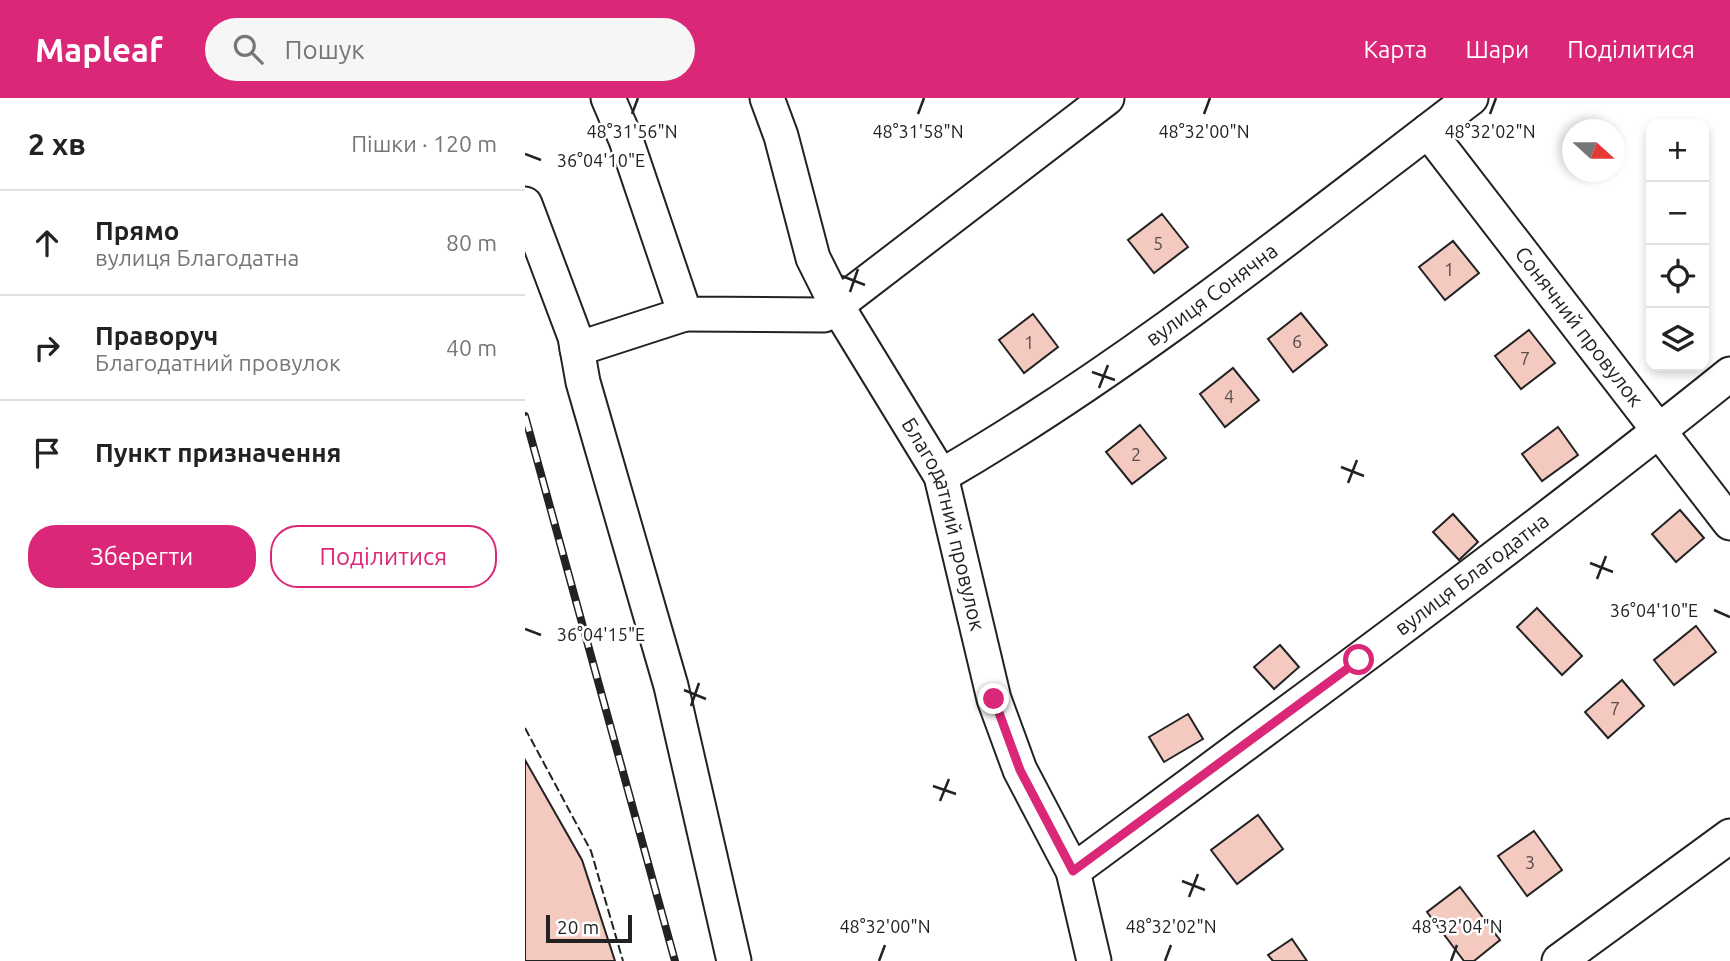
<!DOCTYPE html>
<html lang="uk">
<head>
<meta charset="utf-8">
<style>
  :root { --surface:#fff; --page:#f6f6f6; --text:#222; --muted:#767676; --line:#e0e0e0; --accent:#db2777 }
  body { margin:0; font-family:Ubuntu,sans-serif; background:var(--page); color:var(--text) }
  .controls { position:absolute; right:21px; top:21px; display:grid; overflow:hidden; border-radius:14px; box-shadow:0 4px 10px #0003 }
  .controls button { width:63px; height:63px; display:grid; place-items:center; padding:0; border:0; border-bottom:2px solid var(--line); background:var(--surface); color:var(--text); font:35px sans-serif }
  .compass { position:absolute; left:1037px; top:21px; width:63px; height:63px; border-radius:50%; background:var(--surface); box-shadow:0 4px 10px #0003; rotate:111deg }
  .scale { position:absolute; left:21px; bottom:18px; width:86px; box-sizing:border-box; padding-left:7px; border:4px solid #222; border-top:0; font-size:19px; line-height:24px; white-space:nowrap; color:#222; -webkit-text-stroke:5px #fff; paint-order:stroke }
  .stop { position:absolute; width:21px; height:21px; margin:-16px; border:5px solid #db2777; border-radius:50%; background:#fff }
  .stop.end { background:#db2777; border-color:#fff; box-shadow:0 2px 7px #0008 }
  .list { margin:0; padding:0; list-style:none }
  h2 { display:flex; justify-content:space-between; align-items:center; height:91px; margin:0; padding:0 28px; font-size:30px }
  h2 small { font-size:23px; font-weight:400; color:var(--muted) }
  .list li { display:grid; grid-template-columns:46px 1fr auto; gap:21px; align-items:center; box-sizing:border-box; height:105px; padding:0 28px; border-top:2px solid var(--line) }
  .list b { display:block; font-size:26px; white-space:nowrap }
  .list p { margin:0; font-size:23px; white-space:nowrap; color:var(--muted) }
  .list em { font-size:23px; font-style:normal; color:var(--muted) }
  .actions { display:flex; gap:14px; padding:21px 28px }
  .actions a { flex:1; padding:16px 0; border:2px solid var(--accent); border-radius:28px; text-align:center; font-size:24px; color:var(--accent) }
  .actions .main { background:var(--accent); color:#fff }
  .icon { flex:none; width:38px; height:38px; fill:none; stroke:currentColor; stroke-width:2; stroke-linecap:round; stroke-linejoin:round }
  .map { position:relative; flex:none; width:1205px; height:863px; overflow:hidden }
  header { display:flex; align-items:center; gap:42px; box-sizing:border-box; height:98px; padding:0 35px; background:var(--accent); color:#fff }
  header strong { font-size:33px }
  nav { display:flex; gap:38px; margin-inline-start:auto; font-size:24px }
  .search { width:490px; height:63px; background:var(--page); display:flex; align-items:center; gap:18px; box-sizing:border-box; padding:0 24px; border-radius:38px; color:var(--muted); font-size:26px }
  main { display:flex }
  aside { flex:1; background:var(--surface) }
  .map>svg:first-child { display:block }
</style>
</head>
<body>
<header>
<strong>Mapleaf</strong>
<div class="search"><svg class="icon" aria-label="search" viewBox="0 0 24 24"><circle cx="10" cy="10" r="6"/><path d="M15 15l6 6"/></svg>Пошук</div>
<nav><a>Карта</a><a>Шари</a><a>Поділитися</a></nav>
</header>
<main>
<aside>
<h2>2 хв<small>Пішки · 120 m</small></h2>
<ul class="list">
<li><svg class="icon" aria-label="ahead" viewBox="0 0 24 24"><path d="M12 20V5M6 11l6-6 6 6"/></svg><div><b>Прямо</b><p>вулиця Благодатна</p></div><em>80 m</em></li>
<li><svg class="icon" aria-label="right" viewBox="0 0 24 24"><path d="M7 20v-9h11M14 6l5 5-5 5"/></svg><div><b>Праворуч</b><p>Благодатний провулок</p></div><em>40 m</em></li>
<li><svg class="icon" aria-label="arrive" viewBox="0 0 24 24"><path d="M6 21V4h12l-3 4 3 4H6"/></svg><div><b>Пункт призначення</b></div></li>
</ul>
<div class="actions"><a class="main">Зберегти</a><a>Поділитися</a></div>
</aside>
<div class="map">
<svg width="1205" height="863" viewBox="0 0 1205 863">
  <rect width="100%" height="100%" fill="#fff"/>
  <!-- building -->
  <path fill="#f3c9c0" stroke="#222" stroke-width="2" d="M637 116 663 149 629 175 603 142Z
    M928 143 954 175 920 202 894 169Z
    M776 215 802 247 768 274 743 241Z
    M508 216 533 249 499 275 474 242Z
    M1004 232 1030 265 996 291 970 258Z
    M708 270 734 302 700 329 675 296Z
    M615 327 641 360 607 386 581 354Z
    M1033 329 1053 357 1017 383 997 356Z
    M1155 412 1179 440 1151 464 1127 436Z
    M928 416 953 444 934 462 908 434Z
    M1012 510 1057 558 1037 577 992 529Z
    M1171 528 1191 554 1149 587 1129 562Z
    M755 547 774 569 749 591 729 569Z
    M1097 582 1119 608 1083 640 1060 614Z
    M663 616 678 641 639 664 624 639Z
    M0 662 57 762 90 863H0Z
    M733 717 758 751 712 786 686 752Z
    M1009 733 1037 772 1002 798 973 758Z
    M935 789 975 842 949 863H939L902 814Z
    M767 841 782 863H748L743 857Z"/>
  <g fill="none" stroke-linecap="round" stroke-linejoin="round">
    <!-- minor casing -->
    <g stroke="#222" stroke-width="37">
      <g id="minor">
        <path d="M83 0 101 42 160 216 299 217 582 0"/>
        <path id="s1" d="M242 0 256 38 288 160 312 208 416 378 469 601 495 672 548 773 569 863"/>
        <path id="s2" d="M903 33 1205 425"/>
        <path d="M0 106 50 239 58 284 146 588 209 863"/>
        <path d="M52 251 160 216"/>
        <path id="s3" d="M416 378C604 269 774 131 946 0"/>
        <path id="s4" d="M548 773C769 610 991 448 1205 276"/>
        <path d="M1034 863 1205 738"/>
      </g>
    </g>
    <!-- minor -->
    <use href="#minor" stroke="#fff" stroke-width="33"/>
    <!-- rail casing -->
    <g stroke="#222" stroke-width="8">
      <path id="rail" d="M0 318 150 863"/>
    </g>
    <!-- rail -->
    <use href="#rail" stroke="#fff" stroke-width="5" stroke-dasharray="16" stroke-linecap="butt"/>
    <!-- fence -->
    <path stroke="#222" stroke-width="2" stroke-dasharray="9 3.5" stroke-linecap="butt" d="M0 630 66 753 98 863"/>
  </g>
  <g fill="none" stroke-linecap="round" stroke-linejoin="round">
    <!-- route -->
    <path stroke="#db2777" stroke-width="9" d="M469 601 495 672 548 773 834 562"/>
  </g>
  <!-- ticks -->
  <path fill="none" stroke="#222" stroke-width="2.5" d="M107 16 113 0M393 16 399 0M679 16 685 0M965 16 971 0M0 56 16 62M317 178 340 187M325 194 333 171M567 274 590 282M574 290 583 267M816 369 839 378M823 385 832 362M1065 465 1088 474M1072 481 1081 458M1189 512 1205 519M0 531 16 537M159 592 181 601M166 608 174 585M408 688 431 696M415 703 424 681M657 783 680 792M664 799 673 776M354 863 360 847M640 863 646 847M926 863 932 847"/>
  <g text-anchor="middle" stroke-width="5" stroke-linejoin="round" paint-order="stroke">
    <!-- number labels -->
    <g font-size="18" fill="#564c4a">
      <text x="633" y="152">5</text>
      <text x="924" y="178">1</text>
      <text x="772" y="250">6</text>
      <text x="504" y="251">1</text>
      <text x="1000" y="267">7</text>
      <text x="704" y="305">4</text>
      <text x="611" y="363">2</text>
      <text x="1090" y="617">7</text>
      <text x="1005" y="771">3</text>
    </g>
    <!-- street labels -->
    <g font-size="21" fill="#222" stroke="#fff">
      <text dy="7" stroke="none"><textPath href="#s3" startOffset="326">вулиця Сонячна</textPath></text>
      <text dy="7" stroke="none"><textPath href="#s2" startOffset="247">Сонячний провулок</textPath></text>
      <text dy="7" stroke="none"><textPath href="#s1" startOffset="466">Благодатний провулок</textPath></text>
      <text dy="7" stroke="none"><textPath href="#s4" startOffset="497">вулиця Благодатна</textPath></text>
    </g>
  </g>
  <g font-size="18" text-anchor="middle" fill="#222" stroke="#fff" stroke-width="5" stroke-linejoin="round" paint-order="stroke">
    <text x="107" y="40">48°31'56"N</text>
    <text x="393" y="40">48°31'58"N</text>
    <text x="679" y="40">48°32'00"N</text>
    <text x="965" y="40">48°32'02"N</text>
    <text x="76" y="69">36°04'10"E</text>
    <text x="1129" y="519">36°04'10"E</text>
    <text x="76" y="543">36°04'15"E</text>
    <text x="360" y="835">48°32'00"N</text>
    <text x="646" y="835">48°32'02"N</text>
    <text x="932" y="835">48°32'04"N</text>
  </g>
</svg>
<div class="controls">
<button>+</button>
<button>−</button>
<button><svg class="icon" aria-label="locate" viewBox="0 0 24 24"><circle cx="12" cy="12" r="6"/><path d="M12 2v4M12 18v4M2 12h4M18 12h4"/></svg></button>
<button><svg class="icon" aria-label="layers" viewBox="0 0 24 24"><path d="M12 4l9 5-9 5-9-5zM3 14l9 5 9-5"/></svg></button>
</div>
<svg class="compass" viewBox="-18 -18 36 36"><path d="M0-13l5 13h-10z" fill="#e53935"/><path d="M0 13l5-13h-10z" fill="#767676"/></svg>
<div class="scale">20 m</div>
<div class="stop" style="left:834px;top:562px"></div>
<div class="stop end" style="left:469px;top:601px"></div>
</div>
</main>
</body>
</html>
